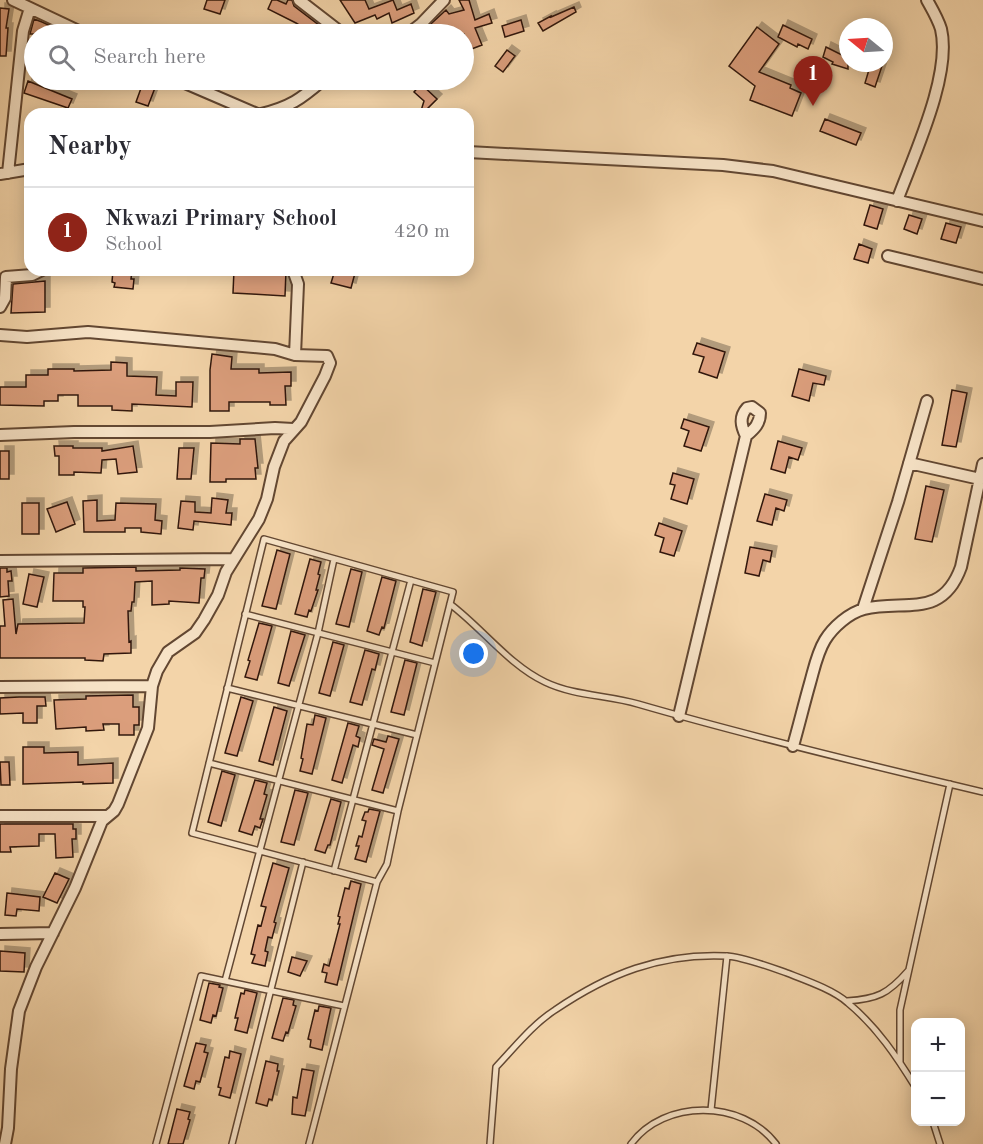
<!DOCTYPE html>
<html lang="en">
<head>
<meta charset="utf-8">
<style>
  :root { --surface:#fff; --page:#f2f2f3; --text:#2b2b33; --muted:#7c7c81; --line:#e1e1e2; --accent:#8f2418 }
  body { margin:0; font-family:"Old Standard TT",serif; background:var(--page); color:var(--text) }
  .controls { position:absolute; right:18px; bottom:18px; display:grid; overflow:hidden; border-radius:12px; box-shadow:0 3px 15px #0003 }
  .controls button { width:54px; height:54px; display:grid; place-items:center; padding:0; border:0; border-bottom:2px solid var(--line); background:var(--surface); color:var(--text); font:30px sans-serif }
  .compass { position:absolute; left:839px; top:18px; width:54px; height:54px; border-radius:50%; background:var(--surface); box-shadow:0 3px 15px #0003; rotate:288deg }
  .you { position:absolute; left:474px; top:654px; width:21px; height:21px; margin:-15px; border:4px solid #fff; border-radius:50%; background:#1a73e8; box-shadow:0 0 0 9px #1a73e833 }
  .badge { display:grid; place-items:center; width:39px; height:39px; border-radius:50%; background:var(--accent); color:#fff; font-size:20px; font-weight:700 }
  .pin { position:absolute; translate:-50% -50px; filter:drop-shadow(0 2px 3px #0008) }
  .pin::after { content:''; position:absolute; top:32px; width:21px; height:18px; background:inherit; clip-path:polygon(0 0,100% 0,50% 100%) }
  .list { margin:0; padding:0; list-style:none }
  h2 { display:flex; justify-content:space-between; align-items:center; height:78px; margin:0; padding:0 24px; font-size:26px }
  h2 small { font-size:20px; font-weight:400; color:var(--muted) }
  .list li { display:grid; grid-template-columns:39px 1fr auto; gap:18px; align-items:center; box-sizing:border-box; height:90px; padding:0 24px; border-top:2px solid var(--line) }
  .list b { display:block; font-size:22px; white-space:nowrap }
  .list p { margin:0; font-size:20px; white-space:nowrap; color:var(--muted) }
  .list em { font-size:20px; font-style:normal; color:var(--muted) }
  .icon { flex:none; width:33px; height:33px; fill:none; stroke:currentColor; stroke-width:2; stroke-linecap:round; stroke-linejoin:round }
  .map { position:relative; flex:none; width:983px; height:1144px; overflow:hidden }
  .search { position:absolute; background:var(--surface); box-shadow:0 3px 15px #0003; left:24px; top:24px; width:450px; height:66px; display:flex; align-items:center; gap:15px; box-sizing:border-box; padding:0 21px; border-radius:33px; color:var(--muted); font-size:22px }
  .panel { position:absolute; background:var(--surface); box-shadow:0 3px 15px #0003; left:24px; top:108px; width:450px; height:168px; border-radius:18px }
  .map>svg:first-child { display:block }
</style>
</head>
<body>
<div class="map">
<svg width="983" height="1144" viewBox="0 0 983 1144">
  <defs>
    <filter id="shadow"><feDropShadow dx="5" dy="-5" stdDeviation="0" flood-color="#0004"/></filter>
  </defs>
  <rect width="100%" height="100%" fill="#f3d4a9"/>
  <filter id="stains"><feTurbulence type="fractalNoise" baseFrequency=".00333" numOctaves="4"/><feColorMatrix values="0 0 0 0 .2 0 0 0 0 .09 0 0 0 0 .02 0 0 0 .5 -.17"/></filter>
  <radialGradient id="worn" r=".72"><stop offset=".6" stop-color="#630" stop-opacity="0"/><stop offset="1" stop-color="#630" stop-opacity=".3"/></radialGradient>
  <!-- building -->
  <path fill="#db9e7c" stroke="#31180b" stroke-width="1.5" filter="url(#shadow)" d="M207 0H225L220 14 204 9Z
    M272 0H277L286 4 288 0H292L294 6 324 29 321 33 316 30 313 34 296 23 268 9Z
    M340 0H365L369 9 393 0 397 10 411 4 414 13 392 23 389 13 377 19 375 15 355 23Z
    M459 0H469L475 20 489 14 492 23 475 28 482 45 469 50 464 34H449L443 27 432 34H420L446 10 449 14 464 10Z
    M574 7 576 12 543 31 538 23 551 16V17Z
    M0 8 9 9 6 28H8L6 56H0Z
    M34 19 42 22 68 34H30Z
    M521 20 524 31 505 37 502 26Z
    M783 25 812 39 808 49 798 44 797 47 778 37Z
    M757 27 779 44 759 72 791 85 790 88 801 93 792 116 750 100 755 86 729 66Z
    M826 47 848 58V69L832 64 833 62 823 57Z
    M507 50 515 56 503 72 495 66Z
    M871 63H883L875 87 865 83Z
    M144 80H158L148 106 136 102Z
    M28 81 72 99 68 108 24 93Z
    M421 84 437 99 422 114H420L424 101 414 92Z
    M825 119 861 133 856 145 820 131Z
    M870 205 883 209 877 229 864 225Z
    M909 215 922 219 917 234 904 229Z
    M946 223 961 227 956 243 941 239Z
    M859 244 872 249 868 263 854 259Z
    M113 270H132L131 279H134L133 289 114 287 115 283 112 282Z
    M234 270H286L285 296 233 293Z
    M335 270 355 273 351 288 331 283Z
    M45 281V312L11 313 13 284Z
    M697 343 725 352 717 378 699 372 704 357 693 354Z
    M212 354 232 357 231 369H259V373L291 372V386H285L286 405H270V402H229V411H210V370Z
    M111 362 127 363V376L157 377 156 395 176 396V382H193L192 407 132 404V411L112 410V406H78V395H58V401H44V406L0 405V387H26V375H48V369H74V371L111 370Z
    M799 369 826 376 824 385 813 383 809 401 792 396Z
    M952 390 967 393 956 447 942 445Z
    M684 419 709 427 701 451 684 446 689 431 681 428Z
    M240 439H255L258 468H255L256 479H226V482H210L211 443 240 444Z
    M778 441 802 448 798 460 789 457 785 473 771 469Z
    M54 446H73V448H102V451L133 446 137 472 118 474 116 459 102 460 101 473 74 472V475H59V456H55Z
    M179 448H194L191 479H177Z
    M0 451H9V479H0Z
    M673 473 694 479 687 504 671 499 675 485 670 484Z
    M926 486 944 490 932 542 915 539Z
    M765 494 787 500 784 511 776 508 772 525 757 521Z
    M212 498 228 500 226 513H232L231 525 194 521 193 530 178 528 181 501 195 502V512L211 513Z
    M97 500V521L115 520 116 503 156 504 155 520 162 521 161 534 141 532V528H125V532H84L83 501Z
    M67 502 75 524 56 532 47 509Z
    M22 503H39V534H22Z
    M659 523 682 531 674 556 660 552 664 538 655 535Z
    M750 547 772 551 770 562 763 560 759 576 745 573Z
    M277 550 290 554 276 609 262 606Z
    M310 559 321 562 318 574 320 575 316 590H318L311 611 309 610 307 617 295 614Z
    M136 567V571L180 570V568L205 569 204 578H201L199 603 169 601V604L152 605V581L135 582 134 602H132L131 611H128L129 642 131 641V653L104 654 103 661 85 660V658H0V626H5L3 600 13 599 16 634 18 624 84 623 85 607H83V601H53L54 573H83V568Z
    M0 568H7V572L11 571 12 581H8L9 596 0 597Z
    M351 569 362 572 349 627 336 624Z
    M29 574 44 577 37 607 23 604Z
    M382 577 396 581 384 628 382 627 379 635 367 631Z
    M423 589 436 592 422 646 410 642Z
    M259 623 272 626 257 680 245 677 250 661 248 660Z
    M291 631 305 635 289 686 278 683Z
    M333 642 344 645 330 696 319 693Z
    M365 650 379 654 375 670 372 669 362 705 350 702Z
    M405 660 417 663 404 715 391 712Z
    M133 695V707H139V725H134V735H119V724H103L104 730 86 731V727L56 729 54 700 86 699V696Z
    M19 697H45L46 706H37V723H23V713L0 714V698Z
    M241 697 253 701 237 756 225 753Z
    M274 707 287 711 273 765 259 761Z
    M315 715 326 718 312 774 300 771 303 759 301 758 307 724 313 725Z
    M348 723 359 726 356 736 360 738 358 747 353 745 342 783 332 780Z
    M388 736 399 739 383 793 372 790 384 749 372 745 374 739 386 742Z
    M23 747H44V753L78 752V765L113 763V783L83 784V782L23 784Z
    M0 762H9L10 785H1Z
    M222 771 235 775 221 826 208 822Z
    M255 780 267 783 264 794 267 795 260 819H263L260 828 255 826 252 835 239 831Z
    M295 790 308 793 294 845 281 842Z
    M331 799 341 802 330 845H328L325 853 315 850Z
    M369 809 380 811 366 862 355 859 359 846H356L359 836 362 837 366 821 362 820 365 812H368Z
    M0 824H73V829H76V839H72L73 857 56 858 55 834H39V846L10 847 11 852H0Z
    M273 863 289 868 274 922 276 923 272 938 268 937 265 951 268 952 265 966 252 963 255 955 251 954 258 925 261 926 266 907 261 906Z
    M55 873 69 879 57 903 43 897Z
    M351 881 361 884 337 985 325 982 327 973 322 972 324 964 329 966 340 924H338L340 917 338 916 345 888 349 889Z
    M7 893 40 897 39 911 17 909 16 916 5 915Z
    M0 951 25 953 24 972 0 971Z
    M292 957 307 961 300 976 288 972Z
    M209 983 220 985 219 987 223 988 216 1016 213 1015 211 1023 200 1020Z
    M245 990 257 993 247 1033 235 1030 238 1018H235L241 993 244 994Z
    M283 998 294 1000 293 1005 296 1006 288 1033 286 1032 283 1041 272 1038Z
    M319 1006 331 1008 322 1050 310 1047 311 1040 308 1039 315 1010 318 1011Z
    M196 1043 206 1045 204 1052 208 1053 200 1082 196 1081 194 1089 184 1086Z
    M230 1051 241 1054 230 1098 219 1095 221 1088 218 1087 225 1057 229 1058Z
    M266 1061 278 1064 277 1071H279L272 1100 269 1099 267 1106 256 1103Z
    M302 1069 314 1071 305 1116 292 1114 293 1097 297 1098Z
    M177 1109 190 1112 188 1119 190 1120 183 1144H168Z"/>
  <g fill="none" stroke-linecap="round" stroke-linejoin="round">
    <!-- service casing -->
    <g stroke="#624732" stroke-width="8">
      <path id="service" d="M450 604C482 628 509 665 545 682 574 696 608 695 638 704 752 737 868 765 983 792
        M245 614 435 663
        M227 688 417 735
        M209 763 398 811
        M334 871 411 580
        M225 981 318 633 334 559
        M847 1001C877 999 888 994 908 971
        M900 1062V1010L950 784
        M711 1110 727 956
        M933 1122 940 1144
        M156 1144 201 976 344 1006
        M232 1144 303 862
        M309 1144 377 882 387 864 398 811 453 592 264 539 192 833 377 882
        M490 1144 496 1067C514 1048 533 1024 555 1010 608 974 660 953 726 956 744 957 770 967 787 973 805 980 834 990 848 1003 877 1027 897 1057 916 1088
        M631 1144C664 1099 742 1099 776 1144"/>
    </g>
    <!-- minor casing -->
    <g stroke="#624732" stroke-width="14">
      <path id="minor" d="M13 0 85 34
        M299 0 343 34
        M408 34 421 24 444 0
        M178 80 257 114
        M261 114C290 107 301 99 323 80
        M468 152 723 165 773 171 983 221
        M8 173 23 31 30 8
        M0 174 30 169
        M897 201C913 157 952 75 941 29 938 19 932 9 927 0
        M888 256 983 279
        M293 270 298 284 295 355
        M0 307 5 298 6 277 32 275 42 270
        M0 335 27 337 88 332 275 349 295 355 327 356 330 363 325 376 301 422 284 441 274 467 267 499 259 519 226 572 218 595 204 620 195 633 168 652 157 671 152 686 148 728 118 804 114 811 102 821 75 888 36 967 19 1011 11 1069 8 1128 5 1144
        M0 435 74 432H210L275 428 293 429
        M909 463 980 479
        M0 561 233 559
        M863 609 898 502 927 401
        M0 687 152 686
        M679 716 746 436C754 429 760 424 760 413L752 407 747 408C739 417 741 426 746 436
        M793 746C799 725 804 704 810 683 814 669 817 653 825 640 833 627 849 613 864 609 904 599 942 620 961 567L983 464
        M0 816H106
        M0 934 53 933"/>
    </g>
    <!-- service -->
    <use href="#service" stroke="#f7e3c7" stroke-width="5"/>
    <!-- minor -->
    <use href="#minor" stroke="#f7e3c7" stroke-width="10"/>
  </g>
  <rect width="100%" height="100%" filter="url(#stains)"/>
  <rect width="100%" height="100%" fill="url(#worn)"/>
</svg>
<div class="controls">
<button>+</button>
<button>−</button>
</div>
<svg class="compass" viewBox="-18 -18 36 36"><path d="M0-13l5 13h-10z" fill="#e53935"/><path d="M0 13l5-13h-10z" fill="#7c7c81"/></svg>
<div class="you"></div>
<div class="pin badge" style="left:813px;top:106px">1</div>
<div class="search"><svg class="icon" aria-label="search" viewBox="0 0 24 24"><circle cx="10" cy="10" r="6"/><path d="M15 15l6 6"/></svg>Search here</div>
<section class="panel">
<h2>Nearby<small></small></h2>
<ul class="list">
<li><span class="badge">1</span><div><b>Nkwazi Primary School</b><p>School</p></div><em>420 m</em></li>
</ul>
</section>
</div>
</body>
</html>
